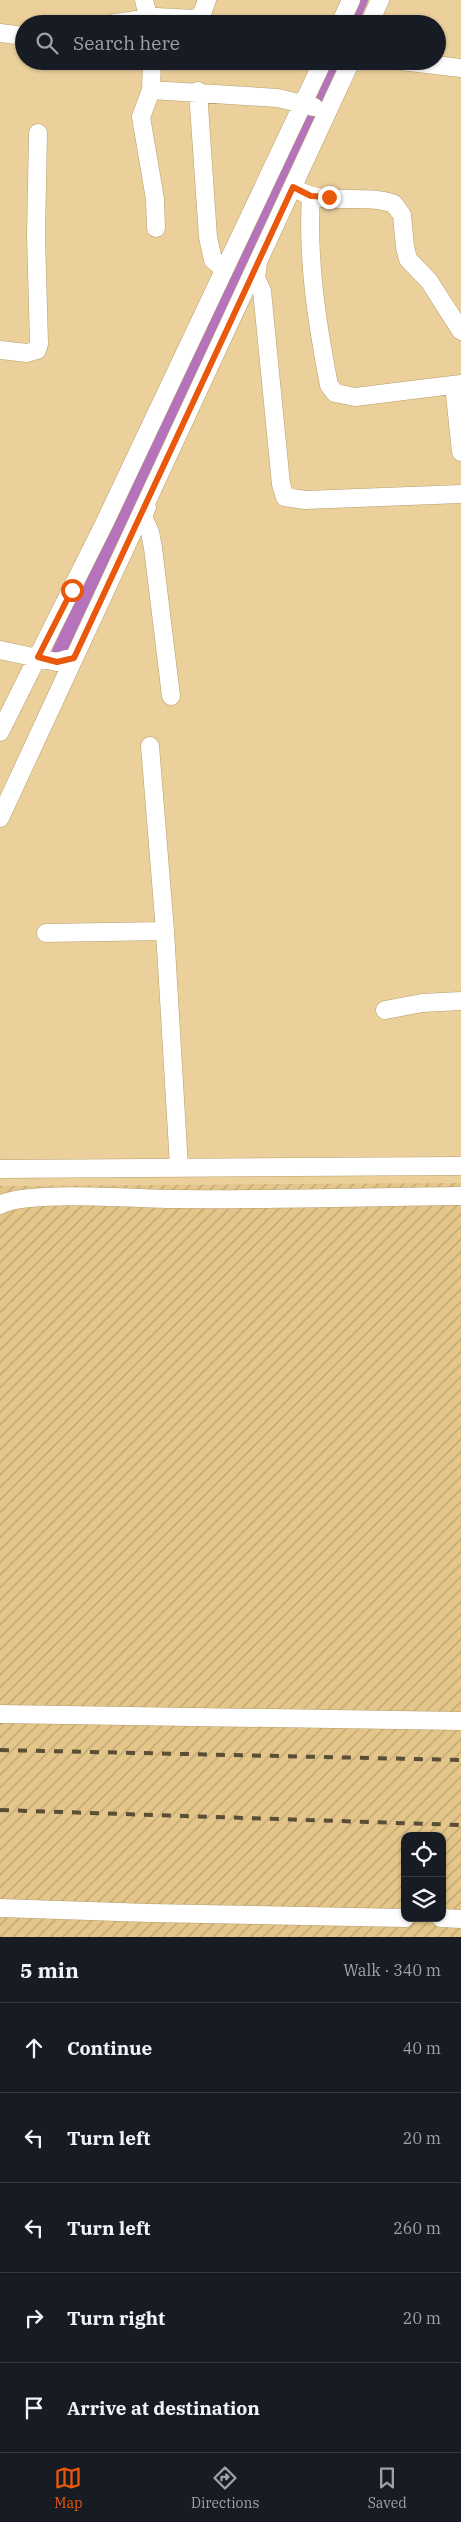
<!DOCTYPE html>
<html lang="en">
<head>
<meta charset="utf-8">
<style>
  :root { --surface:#171b24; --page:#20242c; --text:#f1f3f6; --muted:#9ea1a6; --line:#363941; --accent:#ea580c }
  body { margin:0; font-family:"IBM Plex Serif",serif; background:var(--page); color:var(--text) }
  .controls { position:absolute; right:15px; bottom:15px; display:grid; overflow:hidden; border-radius:10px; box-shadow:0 1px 4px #0004 }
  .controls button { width:45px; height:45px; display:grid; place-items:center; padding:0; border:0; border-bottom:1px solid var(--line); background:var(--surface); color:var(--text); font:25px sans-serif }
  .stop { position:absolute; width:15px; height:15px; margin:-11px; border:4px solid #ea580c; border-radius:50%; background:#fff }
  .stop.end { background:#ea580c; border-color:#fff; box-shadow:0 1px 5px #0008 }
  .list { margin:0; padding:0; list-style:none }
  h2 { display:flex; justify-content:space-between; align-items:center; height:65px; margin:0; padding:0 20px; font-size:21px }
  h2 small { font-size:16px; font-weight:400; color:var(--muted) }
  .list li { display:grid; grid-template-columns:32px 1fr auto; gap:15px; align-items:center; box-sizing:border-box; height:90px; padding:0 20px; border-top:1px solid var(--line) }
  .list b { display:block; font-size:19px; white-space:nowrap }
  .list em { font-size:16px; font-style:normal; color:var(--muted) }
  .icon { flex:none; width:28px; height:28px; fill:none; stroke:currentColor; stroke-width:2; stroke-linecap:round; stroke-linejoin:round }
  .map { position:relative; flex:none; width:461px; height:1937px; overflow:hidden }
  .search { position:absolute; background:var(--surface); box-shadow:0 1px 4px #0004; left:15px; right:15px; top:15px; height:55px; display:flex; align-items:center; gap:12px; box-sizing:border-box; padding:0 18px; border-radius:28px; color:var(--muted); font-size:19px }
  .sheet { height:515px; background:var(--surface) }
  nav { display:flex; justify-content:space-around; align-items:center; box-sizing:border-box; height:70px; border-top:1px solid var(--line); background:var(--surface); font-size:14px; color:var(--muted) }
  nav a { display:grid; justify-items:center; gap:2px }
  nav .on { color:var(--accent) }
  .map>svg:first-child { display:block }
</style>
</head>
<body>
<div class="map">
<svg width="461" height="1937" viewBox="0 0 461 1937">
  <defs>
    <pattern id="industrial-furrows" width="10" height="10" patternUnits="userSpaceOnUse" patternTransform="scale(1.25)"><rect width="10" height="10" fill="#e4c68a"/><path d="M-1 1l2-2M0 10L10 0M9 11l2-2" fill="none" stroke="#bba271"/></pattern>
  </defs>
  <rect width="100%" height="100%" fill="#ebd09c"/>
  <!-- industrial -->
  <path fill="url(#industrial-furrows)" fill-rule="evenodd" d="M461 1183V1937H0V1186ZM405 1836H442V1918H405Z"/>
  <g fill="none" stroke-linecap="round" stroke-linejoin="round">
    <!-- canal -->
    <path stroke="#b473bb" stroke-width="14" d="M350 24 361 0
      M59 652 333 61"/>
    <!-- minor casing -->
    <g stroke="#b89e6c" stroke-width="19">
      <path id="minor" d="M144 0 150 24
        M110 24 156 17 196 19 202 14 207 0
        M340 24 351 0
        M369 24 380 0
        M0 33 24 36
        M152 61 151 90 141 117 155 199 156 228
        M401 61 461 68
        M151 90 278 98 314 107
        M198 91 208 237 213 260 224 269
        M300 191C328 206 364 193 394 204L402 215 405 247 408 259 429 281 461 331
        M311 196C307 259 317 323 329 385L335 393 355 397 461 384
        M258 262 256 278 262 291 281 484 285 497 305 500 461 494
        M0 350 27 353 37 350 39 344 36 235 38 133
        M454 385 461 452
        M147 507 143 517 150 532 153 548 171 696
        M0 650 57 662 74 657
        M0 732 105 522 323 61
        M150 746 165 931 179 1167
        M0 818 351 61
        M46 933 165 931
        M385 1010 422 1003 461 1001
        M0 1169 461 1166
        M0 1205C25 1190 138 1199 173 1199 269 1200 365 1197 461 1196
        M0 1714 461 1721
        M0 1908 149 1913 405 1918
        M441 1918 461 1919"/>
    </g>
    <!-- minor -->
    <use href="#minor" stroke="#fff" stroke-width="18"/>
    <!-- rail -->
    <path stroke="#5a4e35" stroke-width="4" stroke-dasharray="9 9" stroke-linecap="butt" d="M0 1750 461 1760
      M0 1810 461 1825"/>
  </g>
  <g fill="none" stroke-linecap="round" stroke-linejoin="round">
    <!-- route -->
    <path stroke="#ea580c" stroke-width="6" d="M72 590 38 657 57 662 74 658C148 501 220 344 293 187L311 196 329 197"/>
  </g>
</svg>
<div class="controls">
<button><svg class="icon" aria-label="locate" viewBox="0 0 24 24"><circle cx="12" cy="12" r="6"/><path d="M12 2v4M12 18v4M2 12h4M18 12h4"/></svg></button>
<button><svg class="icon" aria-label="layers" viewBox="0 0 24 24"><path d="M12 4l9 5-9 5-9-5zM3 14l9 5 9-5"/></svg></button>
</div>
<div class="stop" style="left:72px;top:590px"></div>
<div class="stop end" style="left:329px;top:197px"></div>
<div class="search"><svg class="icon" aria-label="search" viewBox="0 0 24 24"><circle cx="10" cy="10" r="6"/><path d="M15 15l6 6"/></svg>Search here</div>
</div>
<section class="sheet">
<h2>5 min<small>Walk · 340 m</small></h2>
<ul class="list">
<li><svg class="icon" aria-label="ahead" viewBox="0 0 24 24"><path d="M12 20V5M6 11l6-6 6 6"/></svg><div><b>Continue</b></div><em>40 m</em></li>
<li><svg class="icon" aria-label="left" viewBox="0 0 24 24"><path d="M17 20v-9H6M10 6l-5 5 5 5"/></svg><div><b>Turn left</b></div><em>20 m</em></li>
<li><svg class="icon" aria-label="left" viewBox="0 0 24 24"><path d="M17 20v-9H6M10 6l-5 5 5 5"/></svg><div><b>Turn left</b></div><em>260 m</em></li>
<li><svg class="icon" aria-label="right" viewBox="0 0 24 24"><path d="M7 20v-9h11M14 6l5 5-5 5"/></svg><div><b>Turn right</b></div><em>20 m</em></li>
<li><svg class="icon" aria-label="arrive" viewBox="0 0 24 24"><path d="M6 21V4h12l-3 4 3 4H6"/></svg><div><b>Arrive at destination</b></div></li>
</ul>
</section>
<nav>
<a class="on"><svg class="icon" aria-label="map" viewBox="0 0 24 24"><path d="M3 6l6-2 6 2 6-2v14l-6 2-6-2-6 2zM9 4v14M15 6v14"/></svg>Map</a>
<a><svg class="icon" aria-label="directions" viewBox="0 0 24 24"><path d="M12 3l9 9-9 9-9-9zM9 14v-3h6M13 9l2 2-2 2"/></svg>Directions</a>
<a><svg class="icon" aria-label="saved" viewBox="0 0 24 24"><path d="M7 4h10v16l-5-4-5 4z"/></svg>Saved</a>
</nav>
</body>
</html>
